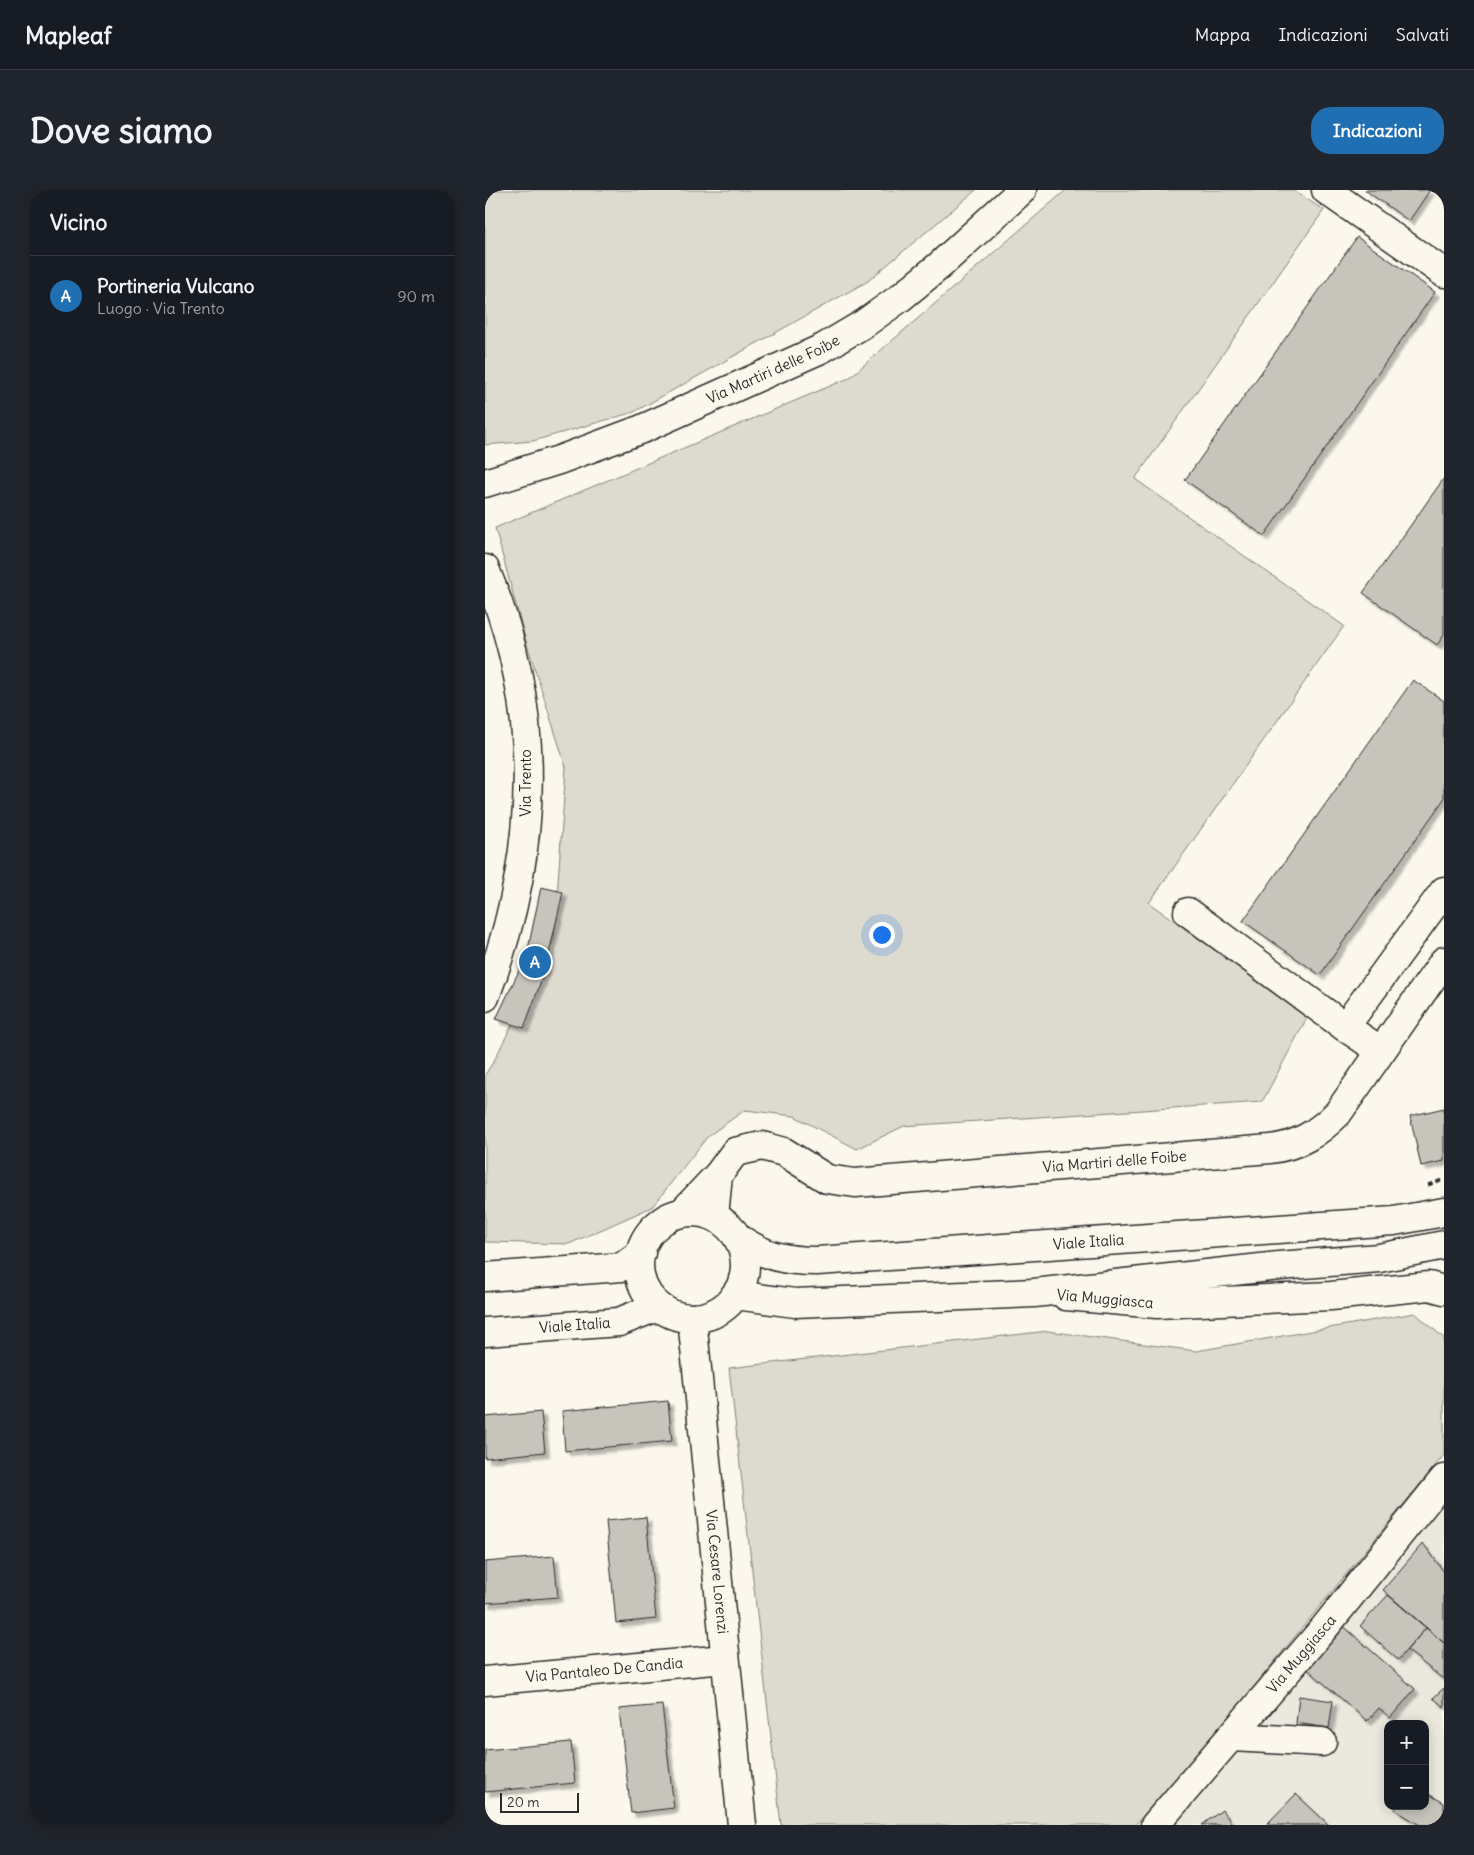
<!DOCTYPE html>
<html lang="it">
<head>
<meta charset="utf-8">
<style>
  :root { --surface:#171b24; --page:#20242c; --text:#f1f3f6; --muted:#9ea1a6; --line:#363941; --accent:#1f6fb2 }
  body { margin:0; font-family:Delius,sans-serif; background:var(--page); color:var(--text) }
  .controls { position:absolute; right:15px; bottom:15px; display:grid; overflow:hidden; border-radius:10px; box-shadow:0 2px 12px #0003 }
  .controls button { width:45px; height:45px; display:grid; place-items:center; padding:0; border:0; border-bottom:1px solid var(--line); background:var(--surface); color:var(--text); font:25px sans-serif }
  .scale { position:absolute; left:15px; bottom:12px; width:79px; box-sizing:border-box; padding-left:5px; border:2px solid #2b2b2b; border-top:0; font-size:14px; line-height:18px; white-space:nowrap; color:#2b2b2b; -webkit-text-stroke:4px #fbf7ec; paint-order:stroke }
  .you { position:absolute; left:396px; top:744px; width:18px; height:18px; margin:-12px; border:4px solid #fff; border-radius:50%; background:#1a73e8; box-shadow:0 0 0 8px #1a73e833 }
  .badge { display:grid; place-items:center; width:32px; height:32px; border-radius:50%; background:var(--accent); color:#fff; font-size:16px; font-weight:700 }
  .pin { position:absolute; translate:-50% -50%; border:2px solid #fff; box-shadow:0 1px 5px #0006 }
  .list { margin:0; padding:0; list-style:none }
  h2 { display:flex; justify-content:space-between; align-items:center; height:65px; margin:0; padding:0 20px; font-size:21px }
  h2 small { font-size:16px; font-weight:400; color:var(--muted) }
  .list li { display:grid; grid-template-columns:32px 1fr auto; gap:15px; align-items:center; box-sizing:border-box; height:80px; padding:0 20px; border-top:1px solid var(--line) }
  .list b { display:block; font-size:19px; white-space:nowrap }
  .list p { margin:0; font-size:16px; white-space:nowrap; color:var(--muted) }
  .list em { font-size:16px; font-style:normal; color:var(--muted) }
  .map { position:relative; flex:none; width:959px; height:1635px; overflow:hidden; border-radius:20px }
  header { display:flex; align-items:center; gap:30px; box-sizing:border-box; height:70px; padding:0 25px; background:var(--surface); border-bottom:1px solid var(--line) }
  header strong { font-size:24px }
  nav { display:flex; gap:28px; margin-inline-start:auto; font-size:18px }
  .intro { display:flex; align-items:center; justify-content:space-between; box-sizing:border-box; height:120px; padding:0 30px }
  h1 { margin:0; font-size:35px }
  .button { padding:12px 22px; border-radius:20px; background:var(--accent); color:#fff; font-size:18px; font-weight:700 }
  main { display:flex; gap:30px; padding:0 30px }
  aside { flex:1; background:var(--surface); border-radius:20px; box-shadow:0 2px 12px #0003 }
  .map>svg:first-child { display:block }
</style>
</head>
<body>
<header>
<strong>Mapleaf</strong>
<nav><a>Mappa</a><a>Indicazioni</a><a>Salvati</a></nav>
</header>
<div class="intro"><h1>Dove siamo</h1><a class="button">Indicazioni</a></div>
<main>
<aside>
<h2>Vicino<small></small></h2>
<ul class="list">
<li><span class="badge">A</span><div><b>Portineria Vulcano</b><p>Luogo · Via Trento</p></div><em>90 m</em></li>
</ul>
</aside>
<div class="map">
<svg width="959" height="1635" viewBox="0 0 959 1635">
  <defs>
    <filter id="shadow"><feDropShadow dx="4.5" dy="4.5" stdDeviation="1" flood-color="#0004"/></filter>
  </defs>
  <rect width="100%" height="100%" fill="#fbf7ec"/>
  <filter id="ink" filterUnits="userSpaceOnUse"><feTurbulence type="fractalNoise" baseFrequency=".02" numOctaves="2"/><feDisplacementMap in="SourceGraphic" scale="10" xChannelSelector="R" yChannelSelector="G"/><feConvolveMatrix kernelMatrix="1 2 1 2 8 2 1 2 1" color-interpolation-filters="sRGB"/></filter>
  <g filter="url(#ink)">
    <!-- built -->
    <path fill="#ebe8de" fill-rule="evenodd" d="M959 1309V1635H690L820 1477ZM903 1534H940V1616H903Z"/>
    <!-- green -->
    <path fill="#dddad0" stroke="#84827e" d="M0 0H491L383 91 149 222 48 251 0 255Z
      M581 0H807L839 20 650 289 859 436 664 713 823 826 777 912 419 936 372 959 309 926 260 920 223 946 167 1017 84 1054 0 1052V885L10 869 69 750 81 577 40 448 10 338 364 188Z
      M930 1123 959 1148V1265L730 1544 650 1635H296L244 1178 563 1141 711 1161Z"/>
    <!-- building -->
    <path fill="#c7c4bc" stroke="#2b2b2b" filter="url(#shadow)" d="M880 0H945L924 31Z
      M872 47 950 102 779 346 700 290Z
      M959 288V445L952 455 878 403Z
      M928 490 959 511V609L835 785 758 731Z
      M56 697 78 702 60 781 39 838 11 829 42 764Z
      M959 918V971L936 976 925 926Z
      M183 1211 187 1251 80 1261 77 1221Z
      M56 1222 60 1262 0 1268V1227Z
      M161 1327 171 1429 131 1433 121 1331Z
      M938 1353 959 1382V1453L898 1400Z
      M69 1366 73 1407 0 1413V1372Z
      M903 1405 941 1438 913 1470 875 1436Z
      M856 1434 930 1499 905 1528 894 1518 882 1531 820 1477Z
      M941 1438 959 1453V1490L922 1460Z
      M959 1498V1517L948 1508Z
      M814 1506 848 1511 844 1538 811 1533Z
      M177 1515 189 1618 146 1623 134 1519Z
      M86 1552 90 1593 0 1602V1560Z
      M940 1602 959 1613V1635H935L910 1620 912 1616H940Z
      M811 1604 844 1635H781Z
      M737 1620 748 1635H717Z"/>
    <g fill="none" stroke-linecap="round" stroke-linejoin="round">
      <!-- minor casing -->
      <g stroke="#2b2b2b" stroke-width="31">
        <g id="minor">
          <path d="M841 0 959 83"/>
          <path id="s1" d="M0 293 74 270 157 239 338 158 380 133 415 108 454 76 537 0"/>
          <path d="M0 379C60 521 54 665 0 807"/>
          <path d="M703 722 860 837 896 861"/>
          <path d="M860 837 959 701"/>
          <path id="s2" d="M197 1023 233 985 250 962 277 956 299 962 342 989 370 993 785 959C813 956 833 943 853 923L959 771"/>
          <path d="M229 1026 233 985"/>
          <path d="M581 1106 672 1114 846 1106 944 1096 959 1100"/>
          <path id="s3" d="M207 1128 257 1635"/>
          <path id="s4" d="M0 1491 240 1469"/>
          <path d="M746 1547 837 1552"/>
          <path id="s5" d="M670 1635 840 1437 959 1289"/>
        </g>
      </g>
      <!-- major casing -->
      <g stroke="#2b2b2b" stroke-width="31">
        <g id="major">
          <circle cx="207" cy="1075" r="53"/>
          <path id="s6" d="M253 1048C280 1066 299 1071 332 1071L909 1031 959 1022"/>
          <path d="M0 1087 137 1077 156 1063"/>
          <path d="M250 1105 310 1113 549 1103 794 1076 894 1068 959 1055"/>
          <path id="s7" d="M0 1142 134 1132 164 1120 176 1118"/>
        </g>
      </g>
      <!-- path -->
      <path stroke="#2b2b2b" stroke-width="3" stroke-dasharray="5 4" stroke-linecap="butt" d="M943 995 959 989"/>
      <!-- minor -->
      <use href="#minor" stroke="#fbf7ec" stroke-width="28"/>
      <!-- major -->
      <use href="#major" stroke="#fbf7ec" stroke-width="28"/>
    </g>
  </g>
  <g text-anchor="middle" stroke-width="4" stroke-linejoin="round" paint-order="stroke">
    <!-- street labels -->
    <g font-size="15" fill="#2b2b2b" stroke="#fbf7ec">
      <text dy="5" stroke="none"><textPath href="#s1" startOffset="310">Via Martiri delle Foibe</textPath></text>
      <text transform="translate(41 593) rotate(-90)" y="5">Via Trento</text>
      <text dy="5" stroke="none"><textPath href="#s2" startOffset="471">Via Martiri delle Foibe</textPath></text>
      <text dy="5" stroke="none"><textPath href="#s6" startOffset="356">Viale Italia</textPath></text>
      <text transform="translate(620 1109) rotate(5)" y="5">Via Muggiasca</text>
      <text dy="5" stroke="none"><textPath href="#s7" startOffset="90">Viale Italia</textPath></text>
      <text dy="5" stroke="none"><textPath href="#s3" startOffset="255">Via Cesare Lorenzi</textPath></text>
      <text dy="5" stroke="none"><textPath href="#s5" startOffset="225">Via Muggiasca</textPath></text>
      <text dy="5" stroke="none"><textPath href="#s4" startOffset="120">Via Pantaleo De Candia</textPath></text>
    </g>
  </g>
</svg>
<div class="controls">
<button>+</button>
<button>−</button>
</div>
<div class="scale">20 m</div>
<div class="you"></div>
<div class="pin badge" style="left:50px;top:772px">A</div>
</div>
</main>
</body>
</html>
